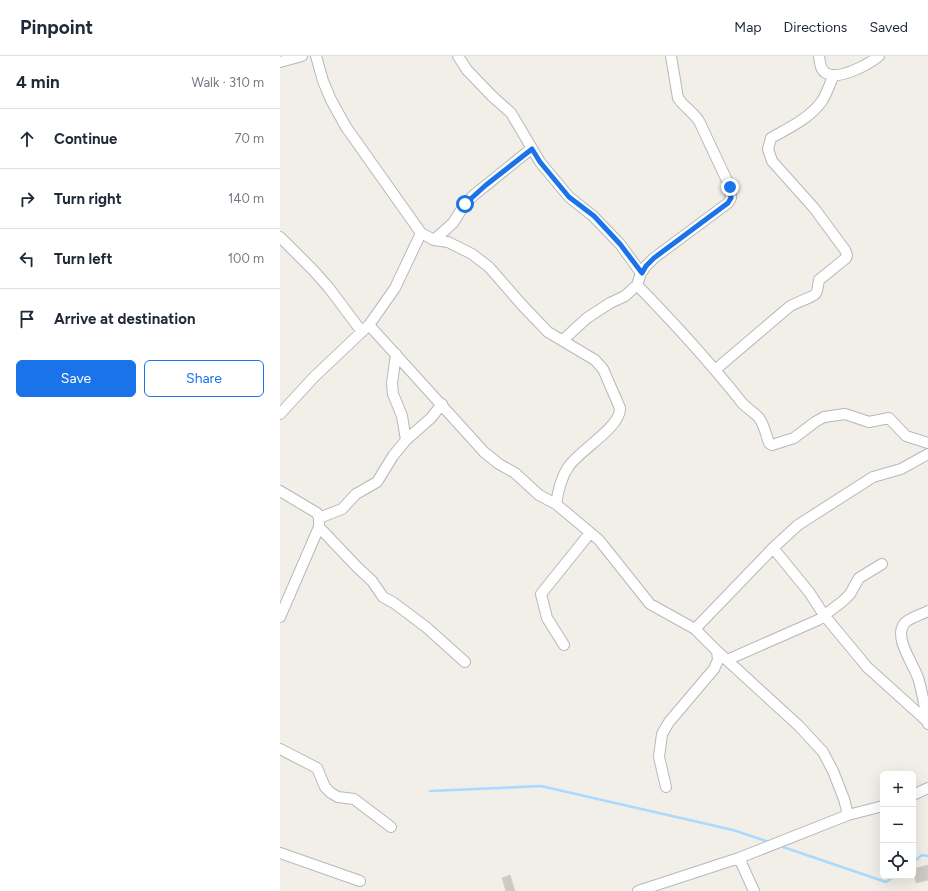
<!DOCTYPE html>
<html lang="en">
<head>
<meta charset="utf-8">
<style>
  :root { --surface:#fff; --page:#f6f6f7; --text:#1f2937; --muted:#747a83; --line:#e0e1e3; --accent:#1a73e8 }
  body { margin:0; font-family:Figtree,sans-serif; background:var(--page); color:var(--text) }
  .controls { position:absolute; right:12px; bottom:12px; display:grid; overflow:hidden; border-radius:6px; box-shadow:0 4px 16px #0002 }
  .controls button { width:36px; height:36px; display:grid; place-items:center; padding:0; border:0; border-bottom:1px solid var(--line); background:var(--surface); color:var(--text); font:20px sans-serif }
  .stop { position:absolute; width:12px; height:12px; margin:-9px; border:3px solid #1a73e8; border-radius:50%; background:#fff }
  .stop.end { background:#1a73e8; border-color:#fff; box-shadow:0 1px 4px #0008 }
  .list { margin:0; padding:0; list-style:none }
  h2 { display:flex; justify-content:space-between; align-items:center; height:52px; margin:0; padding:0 16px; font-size:17px }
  h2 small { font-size:13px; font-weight:400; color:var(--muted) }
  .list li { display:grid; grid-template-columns:26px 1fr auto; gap:12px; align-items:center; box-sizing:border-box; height:60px; padding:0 16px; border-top:1px solid var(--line) }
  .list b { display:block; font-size:15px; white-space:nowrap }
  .list em { font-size:13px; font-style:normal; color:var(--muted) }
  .actions { display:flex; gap:8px; padding:12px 16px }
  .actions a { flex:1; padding:9px 0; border:1px solid var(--accent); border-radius:6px; text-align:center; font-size:14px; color:var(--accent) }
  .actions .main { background:var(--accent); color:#fff }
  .icon { flex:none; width:22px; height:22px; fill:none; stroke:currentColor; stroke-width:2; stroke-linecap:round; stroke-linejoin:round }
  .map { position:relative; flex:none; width:648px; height:835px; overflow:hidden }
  header { display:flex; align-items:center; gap:24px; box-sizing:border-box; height:56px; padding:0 20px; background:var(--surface); border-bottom:1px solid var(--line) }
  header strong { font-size:19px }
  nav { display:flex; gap:22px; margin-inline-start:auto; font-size:14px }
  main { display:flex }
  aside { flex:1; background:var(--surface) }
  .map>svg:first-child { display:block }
</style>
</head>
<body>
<header>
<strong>Pinpoint</strong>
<nav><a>Map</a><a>Directions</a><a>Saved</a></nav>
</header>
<main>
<aside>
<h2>4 min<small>Walk · 310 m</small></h2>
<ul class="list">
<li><svg class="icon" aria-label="ahead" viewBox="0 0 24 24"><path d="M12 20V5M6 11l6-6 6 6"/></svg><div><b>Continue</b></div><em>70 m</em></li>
<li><svg class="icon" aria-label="right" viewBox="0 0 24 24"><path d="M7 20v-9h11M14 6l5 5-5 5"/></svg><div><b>Turn right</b></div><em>140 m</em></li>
<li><svg class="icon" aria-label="left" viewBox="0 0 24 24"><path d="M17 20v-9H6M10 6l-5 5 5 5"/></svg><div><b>Turn left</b></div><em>100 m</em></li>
<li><svg class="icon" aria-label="arrive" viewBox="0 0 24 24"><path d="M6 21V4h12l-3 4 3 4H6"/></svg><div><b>Arrive at destination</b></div></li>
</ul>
<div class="actions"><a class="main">Save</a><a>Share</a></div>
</aside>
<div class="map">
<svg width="648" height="835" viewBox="0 0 648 835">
  <rect width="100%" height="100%" fill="#f1efe8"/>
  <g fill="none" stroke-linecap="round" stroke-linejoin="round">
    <!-- stream -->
    <path stroke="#aadaff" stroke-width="2.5" d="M150 735 261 730 453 774 486 785
      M503 791 606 826 615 820
      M633 806 642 799 648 800"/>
  </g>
  <!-- building -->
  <path fill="#cccac5" stroke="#d6d1c6" d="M648 809V824L636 827 633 813Z
    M230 819 235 835H226L222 822Z"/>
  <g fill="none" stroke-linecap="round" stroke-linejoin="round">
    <!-- minor casing -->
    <g stroke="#b5b8bc" stroke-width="12">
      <path id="minor" d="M36 0 43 25 51 44 66 71 141 177 154 184 168 186 192 198 209 211 242 249 268 276 315 304 323 313 340 352C341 371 300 394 289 410 281 421 278 435 276 448L319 484 370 548 415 573 437 595 438 604 434 613 389 666 382 678 379 701 386 731
        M178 0 187 14 212 40 231 57 260 106 289 141 313 160 340 188 361 217
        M539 0C540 6 540 14 546 17 559 25 589 8 599 0
        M0 6 22 0
        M0 181 34 215 49 232 82 276
        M154 184 173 167 185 148 194 139 251 93
        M357 229C393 266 427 303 459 343 464 351 473 355 479 362 484 368 486 379 489 387L492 389 514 382 535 366 544 361 565 358 589 366 609 362 626 380 648 387
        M89 269 204 396 219 408 235 417 259 439 276 448
        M283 284 307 262 330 247 345 240 357 229 361 217 366 210 374 202 448 147 451 142 450 131 419 65C413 56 404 51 398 42L391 0
        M116 298 112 327 113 338 122 360 126 384
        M435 314 509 251C514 247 534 241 536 237 538 234 538 228 539 224L566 202 567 199 565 194 534 152 492 105 488 93 491 82C509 72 530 62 542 45 547 37 550 27 554 19
        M0 358 34 321 89 269 115 232 141 177
        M0 435 37 457 39 462V471L0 561
        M39 462 62 453 76 438 97 426 113 400 126 384 151 362 162 348
        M39 471 77 511 92 525 103 541 114 547 146 571 185 606
        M493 492 529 536 544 559 587 611 648 666
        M415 573 493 492 518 469 593 421 621 413 648 398
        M284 589 267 562 261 538 310 477
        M447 604 538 564 563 545 570 538 579 522 602 508
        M648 668C645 654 643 639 639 625 636 611 613 583 624 568 628 562 641 559 648 555
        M0 693 37 712 45 731 51 737 58 741 74 743 111 771
        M633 739 648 732
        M568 759 603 750
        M0 797 80 825
        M459 802 474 835
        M358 835 459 802 568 759 564 743 553 715 543 696 519 670 437 595"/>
    </g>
    <!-- minor -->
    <use href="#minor" stroke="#fff" stroke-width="10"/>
  </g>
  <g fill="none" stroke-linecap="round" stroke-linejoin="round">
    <!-- route -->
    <path stroke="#1a73e8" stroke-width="5" d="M185 148 206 129 252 93 260 106 289 141 314 160 340 188 362 217 366 210 374 202 448 147 451 142 450 131"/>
  </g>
</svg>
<div class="controls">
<button>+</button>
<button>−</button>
<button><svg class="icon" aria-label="locate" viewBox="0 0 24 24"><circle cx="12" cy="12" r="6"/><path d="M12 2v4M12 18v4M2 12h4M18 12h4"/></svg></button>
</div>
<div class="stop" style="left:185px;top:148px"></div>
<div class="stop end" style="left:450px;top:131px"></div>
</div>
</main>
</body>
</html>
